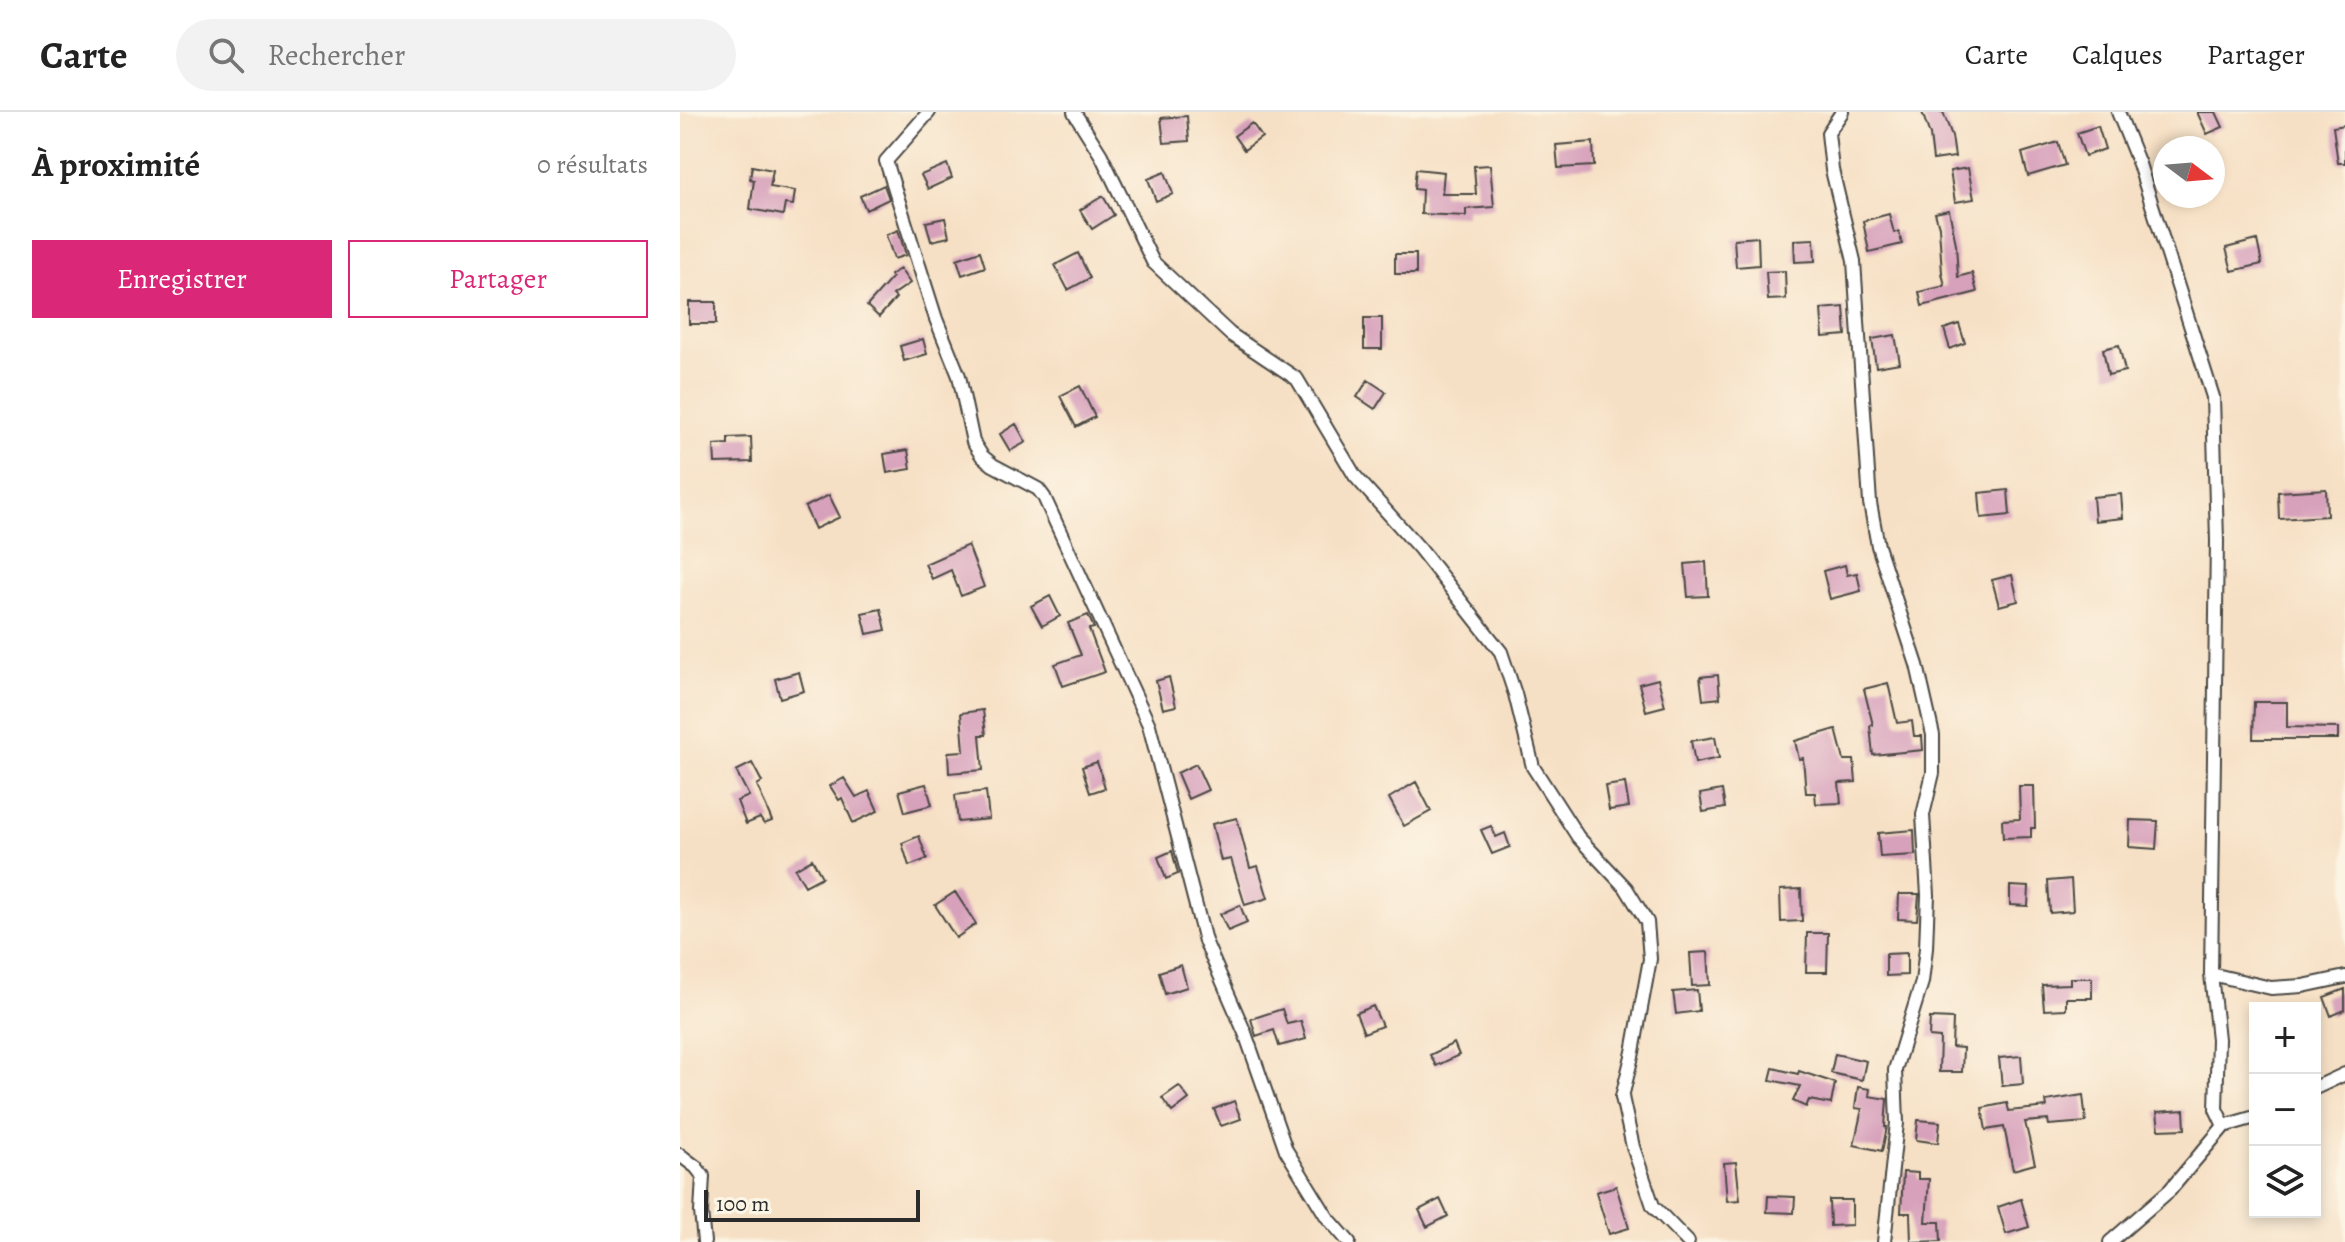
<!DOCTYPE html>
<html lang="fr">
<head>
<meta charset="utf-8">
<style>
  :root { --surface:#fff; --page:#f2f2f2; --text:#222; --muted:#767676; --line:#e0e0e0; --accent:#db2777 }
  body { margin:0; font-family:Alegreya,serif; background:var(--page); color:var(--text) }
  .controls { position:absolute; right:24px; bottom:24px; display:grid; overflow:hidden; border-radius:0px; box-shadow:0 4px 12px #0003 }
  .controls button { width:72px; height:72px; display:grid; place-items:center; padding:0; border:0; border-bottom:2px solid var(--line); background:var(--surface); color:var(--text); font:40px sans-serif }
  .compass { position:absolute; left:1473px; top:24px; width:72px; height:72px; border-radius:50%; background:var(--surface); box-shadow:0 4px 12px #0003; rotate:106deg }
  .scale { position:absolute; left:24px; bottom:20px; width:216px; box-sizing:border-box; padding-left:8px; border:4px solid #2b2b2b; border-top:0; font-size:22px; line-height:28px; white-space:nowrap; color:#2b2b2b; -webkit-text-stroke:6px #fcf5e5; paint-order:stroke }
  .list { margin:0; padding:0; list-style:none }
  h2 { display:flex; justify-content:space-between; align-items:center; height:104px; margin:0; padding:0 32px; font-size:34px }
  h2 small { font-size:26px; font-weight:400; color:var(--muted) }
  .actions { display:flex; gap:16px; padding:24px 32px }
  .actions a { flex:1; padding:18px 0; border:2px solid var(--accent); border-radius:0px; text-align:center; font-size:28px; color:var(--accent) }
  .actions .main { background:var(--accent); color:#fff }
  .icon { flex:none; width:44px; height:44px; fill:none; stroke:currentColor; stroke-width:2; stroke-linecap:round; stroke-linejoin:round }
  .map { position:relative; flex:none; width:1665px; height:1130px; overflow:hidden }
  header { display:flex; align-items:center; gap:48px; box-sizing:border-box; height:112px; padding:0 40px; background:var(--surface); border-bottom:2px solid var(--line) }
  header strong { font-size:38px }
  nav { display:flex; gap:44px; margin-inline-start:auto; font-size:28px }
  .search { width:560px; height:72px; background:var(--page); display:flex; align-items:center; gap:20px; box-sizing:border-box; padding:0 28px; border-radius:44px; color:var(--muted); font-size:30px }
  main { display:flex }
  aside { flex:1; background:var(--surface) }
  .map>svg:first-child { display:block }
</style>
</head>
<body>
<header>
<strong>Carte</strong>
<div class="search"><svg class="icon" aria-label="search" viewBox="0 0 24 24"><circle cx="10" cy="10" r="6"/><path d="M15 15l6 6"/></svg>Rechercher</div>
<nav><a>Carte</a><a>Calques</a><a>Partager</a></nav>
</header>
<main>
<aside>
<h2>À proximité<small>0 résultats</small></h2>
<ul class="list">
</ul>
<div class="actions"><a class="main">Enregistrer</a><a>Partager</a></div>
</aside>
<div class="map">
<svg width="1665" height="1130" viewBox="0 0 1665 1130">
  <rect width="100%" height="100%" fill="#fcf5e5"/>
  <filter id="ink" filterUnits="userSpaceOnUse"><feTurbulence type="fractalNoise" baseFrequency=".0125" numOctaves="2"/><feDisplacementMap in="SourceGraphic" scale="16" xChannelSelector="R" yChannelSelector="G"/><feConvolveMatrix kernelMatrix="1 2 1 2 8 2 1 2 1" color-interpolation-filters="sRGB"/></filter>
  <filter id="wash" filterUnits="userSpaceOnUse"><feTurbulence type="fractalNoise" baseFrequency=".006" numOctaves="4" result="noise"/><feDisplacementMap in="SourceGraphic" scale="32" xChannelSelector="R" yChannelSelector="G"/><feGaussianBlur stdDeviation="1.8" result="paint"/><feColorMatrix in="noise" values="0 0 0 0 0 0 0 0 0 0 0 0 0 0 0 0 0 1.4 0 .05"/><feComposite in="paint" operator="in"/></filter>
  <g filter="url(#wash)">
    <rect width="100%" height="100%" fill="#f6e0c5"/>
    <g id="blocks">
      <!-- building -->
      <path fill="#d7a0bb" d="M1242 0H1263L1272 24 1275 45 1253 48 1250 23Z
        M1517 0H1536L1543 15 1527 22Z
        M507 4 509 29 484 31 481 6Z
        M572 11 582 25 564 38 554 24Z
        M1665 13V51H1658L1653 15Z
        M1418 14 1425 37 1405 44 1397 21Z
        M913 30 914 54 878 56 876 33Z
        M1378 30 1385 53 1348 64 1342 41Z
        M267 52 272 66 248 77 241 63Z
        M810 53 814 95 786 97V104L741 102 742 78 734 77 736 57 764 60 762 82H796L794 54Z
        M72 54 93 58 90 75 115 79 113 93 105 92 103 103 70 97 74 68 70 67Z
        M1288 56 1294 87 1275 90 1270 59Z
        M485 60 493 82 476 89 468 67Z
        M204 73 209 87 186 98 180 84Z
        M423 84 434 103 412 117 400 98Z
        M1269 98 1276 132 1278 165 1292 161 1297 180 1242 194 1239 180 1265 174 1262 161 1259 115 1255 101Z
        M1209 102 1214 121 1219 119 1222 132 1189 140 1183 109Z
        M265 106 269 125 251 129 246 110Z
        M218 118 226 143 214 147 206 123Z
        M1078 125 1079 153 1056 155 1054 127Z
        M1134 127 1135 149 1115 150 1114 128Z
        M1577 128 1582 152 1552 159 1546 136Z
        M300 139 305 155 282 163 277 147Z
        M398 141 410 166 388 178 375 153Z
        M715 142H736V162H715Z
        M220 157 230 171 213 183 216 186 199 205 187 194 212 166 210 163Z
        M1105 159 1106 187 1088 188 1086 160Z
        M9 190H36V212H9Z
        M1164 195 1166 223 1143 225 1141 197Z
        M684 206H702V237H684Z
        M1279 212 1285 231 1270 237 1264 217Z
        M1215 223 1220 251 1196 255 1192 227Z
        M243 227 247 242 224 249 220 234Z
        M1439 233 1445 259 1428 263 1423 237Z
        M688 268 706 280 695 297 677 285Z
        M400 274 415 305 396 315 380 284Z
        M336 312 346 330 330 339 320 322Z
        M71 325 72 350 35 351 34 333 48 332V326Z
        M228 338 231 357 207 361 204 342Z
        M1646 377 1647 404 1599 407 1598 380Z
        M1328 378 1330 403 1301 406 1299 381Z
        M1441 382 1443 406 1415 409 1413 385Z
        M149 383 160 405 135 417 125 395Z
        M288 433 304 475 281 484 271 458 252 467 245 452Z
        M1026 450 1028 484 1008 485 1005 452Z
        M1165 453 1167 463 1177 461 1181 479 1150 487 1143 459Z
        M1332 463 1338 489 1319 494 1312 468Z
        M370 484 380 504 362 514 351 494Z
        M201 497 206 518 187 522 182 501Z
        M408 503 414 516 409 517 425 560 383 574 375 552 401 543 388 511Z
        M119 560 124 579 100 586 95 567Z
        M1038 563 1040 586 1023 588 1020 565Z
        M489 565 496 594 483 597 476 569Z
        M978 567 985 594 966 599 959 572Z
        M1208 571 1217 611 1232 609 1234 624H1242L1243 638 1193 643 1190 614 1193 613 1184 577Z
        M1574 590H1607V615L1658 616V627H1573Z
        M303 598 306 623H300L303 658 269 661 268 640 284 639 281 601Z
        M1156 617 1164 648H1174L1176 670 1159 671 1161 691 1136 692 1135 681H1126L1123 646 1119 647 1115 629Z
        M1035 625 1039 646 1015 651 1011 629Z
        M417 650 425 676 410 681 402 655Z
        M72 651 82 670 77 673 92 709 84 712 80 706 66 712 57 689 69 684 56 659Z
        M516 652 528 678 508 687 497 661Z
        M164 666 176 685 189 679 198 699 173 711 162 686 159 688 150 674Z
        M736 670 751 699 724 714 709 686Z
        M945 671 949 695 929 698 925 674Z
        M246 672 252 693 225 700 219 679Z
        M1339 674H1354L1355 716H1351V725L1323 726 1322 708 1340 707Z
        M1042 678 1045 696 1023 700 1020 682Z
        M306 679 309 707 278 710 275 683Z
        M557 706 570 756 578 754 588 786 565 793 551 747 541 749 532 712Z
        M1450 708 1478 709 1476 737 1449 735Z
        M811 714 816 725 825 721 830 735 812 742 801 718Z
        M1234 718 1235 743 1200 745 1198 721Z
        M239 724 247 747 229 754 222 731Z
        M492 739 498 762 486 767 478 745Z
        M132 747 142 765 125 774 115 757Z
        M1391 767 1393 799 1370 801 1368 769Z
        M1330 774 1349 775 1348 794 1330 793Z
        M1121 777 1122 809 1101 810 1100 778Z
        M275 780 296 812 276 826 255 793Z
        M1219 782H1239L1237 808 1218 807Z
        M560 793 567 811 548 819 540 802Z
        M1127 821H1148L1147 860H1126Z
        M1028 840 1030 873 1012 874 1010 841Z
        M1227 841V863L1206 864V842Z
        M501 853 507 875 485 882 479 860Z
        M1390 866H1412V886H1386V897L1364 898 1362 873 1390 872Z
        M1665 877V898L1651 904 1644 885Z
        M1017 878 1019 899 996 902 993 880Z
        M693 894 702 914 684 921 676 901Z
        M602 897 607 912 621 909 626 927 599 934 594 918 576 924 571 907Z
        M1250 906 1273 907 1272 935 1283 936 1282 960H1259L1260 926 1249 925Z
        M774 931 779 943 756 954 750 943Z
        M1155 942 1186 949 1182 968 1151 961Z
        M1341 944 1343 972 1322 974 1319 946Z
        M1093 956 1118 962 1119 959 1155 971 1151 992 1129 988 1126 995 1113 989 1120 974 1090 968Z
        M499 974 509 987 492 1000 482 986Z
        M1178 975 1190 977 1189 984 1207 987 1205 1015H1207L1202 1039 1174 1033 1182 997 1175 996Z
        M1403 983 1406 1010 1369 1013 1368 1008 1345 1010 1355 1052 1333 1058 1324 1015 1306 1018 1302 996 1327 991 1329 999 1367 995 1366 989Z
        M554 989 561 1007 541 1014 534 997Z
        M1504 998 1505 1017 1479 1018 1477 1000Z
        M1238 1008 1260 1010 1258 1031 1236 1028Z
        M1056 1050 1060 1088 1047 1089 1044 1051Z
        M1223 1060 1238 1061V1067H1249L1246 1110H1260L1261 1129 1231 1130 1230 1101H1221Z
        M936 1074 949 1116 929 1122 916 1080Z
        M1088 1084 1115 1085 1114 1101 1087 1100Z
        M760 1087 768 1104 747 1115 739 1098Z
        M1341 1087 1349 1115 1326 1122 1318 1095Z
        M1149 1088H1172V1113L1150 1114Z"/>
    </g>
  </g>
  <g filter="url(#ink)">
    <use href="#blocks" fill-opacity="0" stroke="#494642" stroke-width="2"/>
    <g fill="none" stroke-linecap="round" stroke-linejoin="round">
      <!-- minor casing -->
      <g stroke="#494642" stroke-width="16">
        <path id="minor" d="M249 0 206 49 256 207 279 264 293 330 302 344 313 353 358 377 364 385 469 613 525 829 565 921 606 1038 647 1105 669 1130
          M394 0 421 43 473 150 550 222 617 267 675 364 740 437 821 540 835 582 853 655 898 725 946 776 967 810 970 847 953 940 942 985 953 1035 973 1094 1008 1130
          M1162 0 1148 21 1152 58 1174 149 1190 391 1198 434 1237 553 1253 623V661L1243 703 1248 783 1246 836 1242 870 1215 958 1217 1011 1204 1130
          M1438 0 1459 52 1533 285 1537 429 1531 862 1538 927 1536 997 1544 1014
          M1531 862 1591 876 1623 874 1665 865
          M1635 976 1665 962
          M0 1043 16 1055 23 1064 21 1100 24 1130
          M1430 1130 1490 1078 1544 1014 1575 1005"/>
      </g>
      <!-- minor -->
      <use href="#minor" stroke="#fff" stroke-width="12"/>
    </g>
  </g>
</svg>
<div class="controls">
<button>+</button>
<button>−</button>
<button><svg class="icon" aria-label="layers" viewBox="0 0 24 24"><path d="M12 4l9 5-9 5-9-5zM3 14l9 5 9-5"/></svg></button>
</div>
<svg class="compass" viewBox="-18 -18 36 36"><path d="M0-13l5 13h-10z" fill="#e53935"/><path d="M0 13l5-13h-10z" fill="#767676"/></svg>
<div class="scale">100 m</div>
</div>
</main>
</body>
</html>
